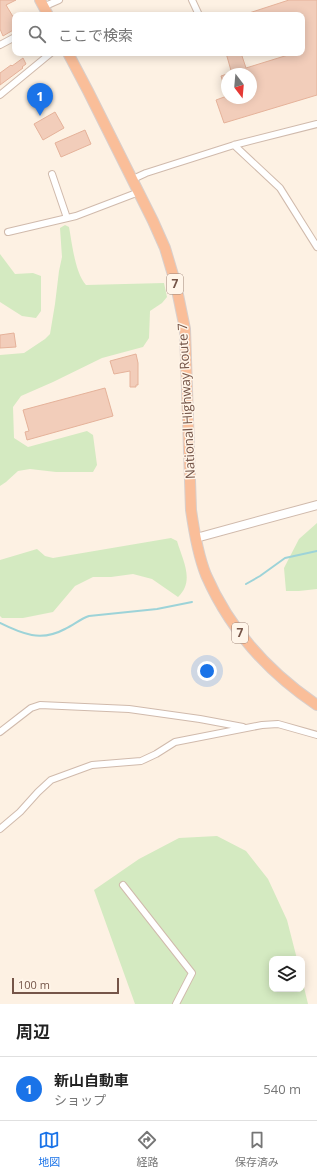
<!DOCTYPE html>
<html lang="ja">
<head>
<meta charset="utf-8">
<style>
  :root { --surface:#fff; --page:#f6f6f6; --text:#222; --muted:#767676; --line:#e0e0e0; --accent:#1a73e8 }
  body { margin:0; font-family:"Open Sans","Noto Sans JP",sans-serif; background:var(--page); color:var(--text) }
  .controls { position:absolute; right:12px; bottom:12px; display:grid; overflow:hidden; border-radius:8px; box-shadow:0 2px 10px #0003 }
  .controls button { width:36px; height:36px; display:grid; place-items:center; padding:0; border:0; border-bottom:1px solid var(--line); background:var(--surface); color:var(--text); font:20px sans-serif }
  .compass { position:absolute; left:221px; top:68px; width:36px; height:36px; border-radius:50%; background:var(--surface); box-shadow:0 2px 10px #0003; rotate:164deg }
  .scale { position:absolute; left:12px; bottom:10px; width:107px; box-sizing:border-box; padding-left:4px; border:2px solid #755548; border-top:0; font-size:11px; line-height:14px; white-space:nowrap; color:#755548; -webkit-text-stroke:3px #fff5e9; paint-order:stroke }
  .you { position:absolute; left:207px; top:671px; width:14px; height:14px; margin:-10px; border:3px solid #fff; border-radius:50%; background:#1a73e8; box-shadow:0 0 0 6px #1a73e833 }
  .badge { display:grid; place-items:center; width:26px; height:26px; border-radius:50%; background:var(--accent); color:#fff; font-size:13px; font-weight:700 }
  .pin { position:absolute; translate:-50% -33px; filter:drop-shadow(0 1px 2px #0008) }
  .pin::after { content:''; position:absolute; top:21px; width:14px; height:12px; background:inherit; clip-path:polygon(0 0,100% 0,50% 100%) }
  .list { margin:0; padding:0; list-style:none }
  h2 { display:flex; justify-content:space-between; align-items:center; height:52px; margin:0; padding:0 16px; font-size:17px }
  h2 small { font-size:13px; font-weight:400; color:var(--muted) }
  .list li { display:grid; grid-template-columns:26px 1fr auto; gap:12px; align-items:center; box-sizing:border-box; height:64px; padding:0 16px; border-top:1px solid var(--line) }
  .list b { display:block; font-size:15px; white-space:nowrap }
  .list p { margin:0; font-size:13px; white-space:nowrap; color:var(--muted) }
  .list em { font-size:13px; font-style:normal; color:var(--muted) }
  .icon { flex:none; width:22px; height:22px; fill:none; stroke:currentColor; stroke-width:2; stroke-linecap:round; stroke-linejoin:round }
  .map { position:relative; flex:none; width:317px; height:1004px; overflow:hidden }
  .search { position:absolute; background:var(--surface); box-shadow:0 2px 10px #0003; left:12px; right:12px; top:12px; height:44px; display:flex; align-items:center; gap:10px; box-sizing:border-box; padding:0 14px; border-radius:8px; color:var(--muted); font-size:15px }
  .sheet { height:116px; background:var(--surface) }
  nav { display:flex; justify-content:space-around; align-items:center; box-sizing:border-box; height:56px; border-top:1px solid var(--line); background:var(--surface); font-size:11px; color:var(--muted) }
  nav a { display:grid; justify-items:center; gap:2px }
  nav .on { color:var(--accent) }
  .map>svg:first-child { display:block }
</style>
</head>
<body>
<div class="map">
<svg width="317" height="1004" viewBox="0 0 317 1004">
  <rect width="100%" height="100%" fill="#fdf1e3"/>
  <!-- green -->
  <path fill="#d4eac1" d="M65 225 69 227C72 243 75 273 86 285L164 283 167 297 162 303 150 311 149 338 143 347 102 358 53 382 21 396 13 407 14 438 28 447 87 431 93 435 97 465 93 472H56L30 469 18 471 6 482 0 486V355L24 353 45 339 50 334 55 304 59 271 62 257 60 228Z
    M0 254 15 274 33 273 41 276V311L36 318 22 316 0 302Z
    M317 523V589L299 591H286L284 568 299 539Z
    M171 538 177 541C183 561 195 581 178 597L152 579 133 574 111 577H93L75 586 53 612 23 618H2L0 616V560L37 549 45 556 53 558Z
    M217 836 246 851 268 879 287 920 297 959H272V989H302V979L308 1004H135L94 890 139 859 179 838Z"/>
  <g fill="none" stroke-linecap="round" stroke-linejoin="round">
    <!-- stream -->
    <path stroke="#9dd3d8" stroke-width="2" d="M246 584 260 576 285 558 317 551
      M0 623C22 634 41 642 65 629 74 625 80 619 89 616L157 609 192 602"/>
  </g>
  <!-- building -->
  <path fill="#f2cdba" stroke="#e5b29a" d="M0 0H16L6 5 15 20V29L3 36 0 29Z
    M289 0H317V95L224 123 216 100 227 96V98H251V74H232L226 53H241L246 68 288 55 287 53H302V15H246V14Z
    M23 58 26 64 22 67 23 68 0 85V73L11 65 12 66Z
    M227 74V92H226L221 76Z
    M55 112 64 128 43 140 34 124Z
    M85 130 91 144 61 157 55 143Z
    M14 333 16 347 0 348V335Z
    M136 354 138 363V385H136V387H130V371L114 374 110 361Z
    M105 388 113 416 27 440 25 432 29 431 23 410Z"/>
  <g fill="none" stroke-linecap="round" stroke-linejoin="round">
    <!-- minor casing -->
    <g stroke="#d0baac" stroke-width="8">
      <path id="minor" d="M192 0 199 15
        M43 7 59 0
        M0 45 15 37
        M0 95 51 53
        M234 145 280 188 317 247
        M52 174 67 218
        M133 179 146 173 234 145 317 124
        M8 232 76 216 139 192
        M0 732 31 708 40 705 129 709 200 719 243 727
        M0 829 20 812 38 792 51 780 92 765 141 761 156 754 175 742 262 725 278 724 317 735
        M123 885 192 973 176 1004"/>
    </g>
    <!-- tertiary casing -->
    <g stroke="#d0baac" stroke-width="10">
      <path id="tertiary" d="M196 538 317 505"/>
    </g>
    <!-- trunk casing -->
    <g stroke="#d8cfcc" stroke-width="12">
      <path id="trunk" d="M40 0 48 15
        M68 53 88 91 153 221 165 248 176 285 185 329 191 510C194 531 198 555 206 575 230 630 268 672 317 705"/>
    </g>
    <!-- minor -->
    <use href="#minor" stroke="#fff" stroke-width="6"/>
    <!-- tertiary -->
    <use href="#tertiary" stroke="#fff" stroke-width="8"/>
    <!-- trunk -->
    <use href="#trunk" stroke="#fabe99" stroke-width="10"/>
  </g>
  <g text-anchor="middle" stroke-width="3" stroke-linejoin="round" paint-order="stroke">
    <!-- shield labels -->
    <g fill="#fff5e9" stroke="#9e8578" stroke-width="1">
      <rect x="167" y="274" width="16" height="20" rx="3"/>
      <rect x="232" y="623" width="16" height="20" rx="3"/>
    </g>
    <g font-size="12" font-weight="bold" fill="#755548">
      <text x="175" y="288">7</text>
      <text x="240" y="637">7</text>
    </g>
    <!-- street labels -->
    <g font-size="13" fill="#755548" stroke="#fff5e9">
      <text transform="translate(186 401) rotate(-93)" y="5">National Highway Route 7</text>
    </g>
  </g>
</svg>
<div class="controls">
<button><svg class="icon" aria-label="layers" viewBox="0 0 24 24"><path d="M12 4l9 5-9 5-9-5zM3 14l9 5 9-5"/></svg></button>
</div>
<svg class="compass" viewBox="-18 -18 36 36"><path d="M0-13l5 13h-10z" fill="#e53935"/><path d="M0 13l5-13h-10z" fill="#767676"/></svg>
<div class="scale">100 m</div>
<div class="you"></div>
<div class="pin badge" style="left:40px;top:116px">1</div>
<div class="search"><svg class="icon" aria-label="search" viewBox="0 0 24 24"><circle cx="10" cy="10" r="6"/><path d="M15 15l6 6"/></svg>ここで検索</div>
</div>
<section class="sheet">
<h2>周辺<small></small></h2>
<ul class="list">
<li><span class="badge">1</span><div><b>新山自動車</b><p>ショップ</p></div><em>540 m</em></li>
</ul>
</section>
<nav>
<a class="on"><svg class="icon" aria-label="map" viewBox="0 0 24 24"><path d="M3 6l6-2 6 2 6-2v14l-6 2-6-2-6 2zM9 4v14M15 6v14"/></svg>地図</a>
<a><svg class="icon" aria-label="directions" viewBox="0 0 24 24"><path d="M12 3l9 9-9 9-9-9zM9 14v-3h6M13 9l2 2-2 2"/></svg>経路</a>
<a><svg class="icon" aria-label="saved" viewBox="0 0 24 24"><path d="M7 4h10v16l-5-4-5 4z"/></svg>保存済み</a>
</nav>
</body>
</html>
